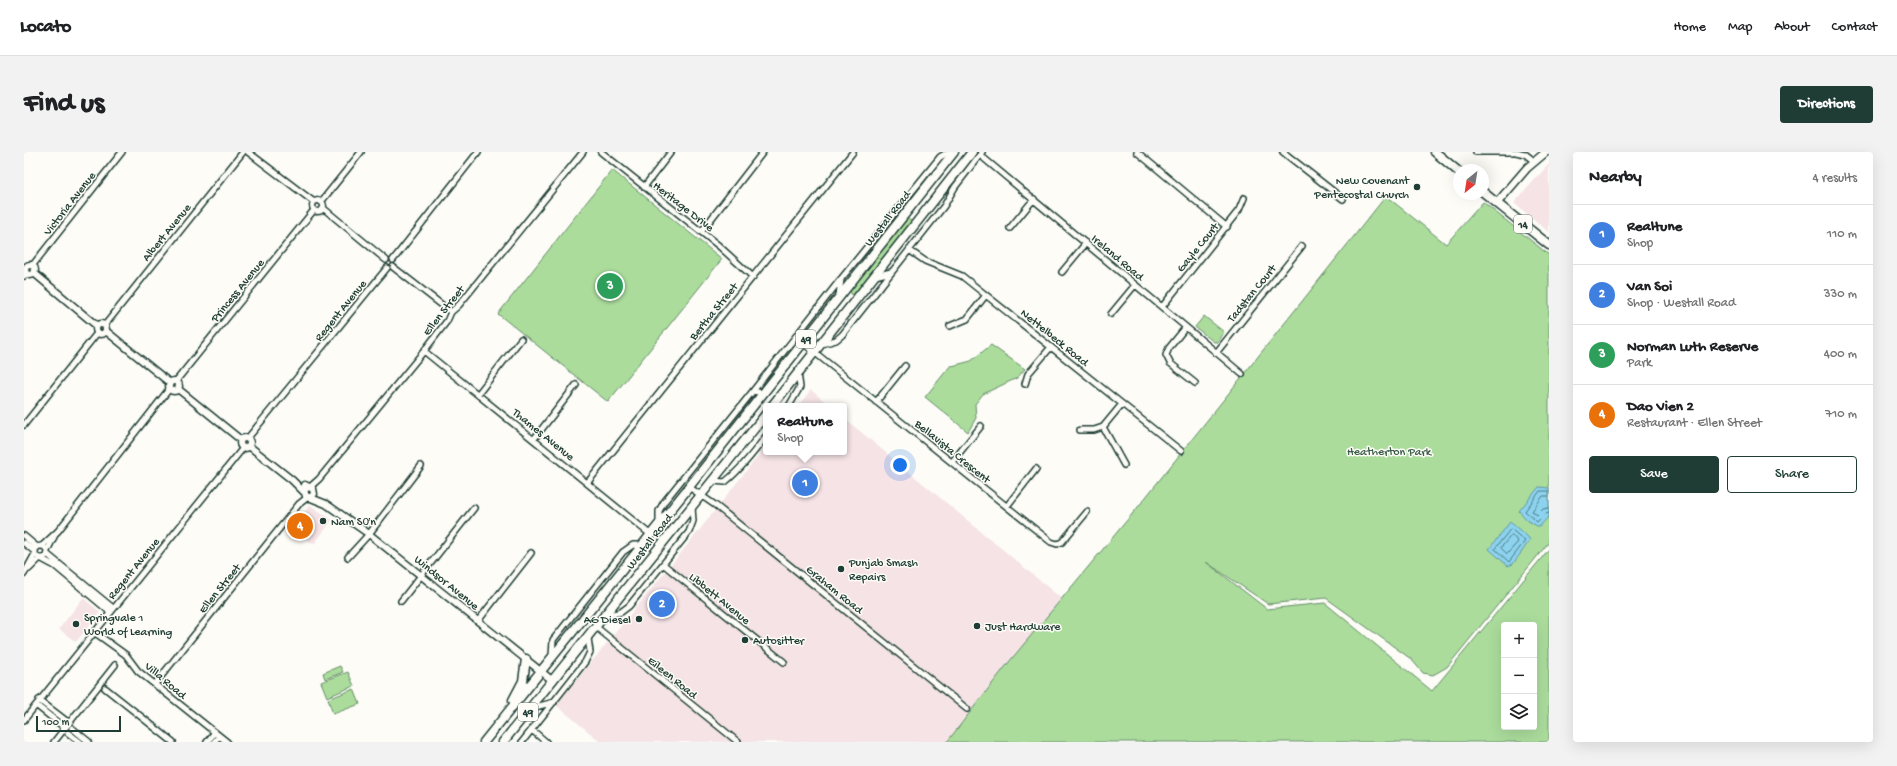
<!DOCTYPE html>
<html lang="en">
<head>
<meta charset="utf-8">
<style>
  :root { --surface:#fff; --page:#f2f2f2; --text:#202124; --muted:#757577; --line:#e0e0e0; --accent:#1f3d34 }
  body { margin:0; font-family:"Gochi Hand",sans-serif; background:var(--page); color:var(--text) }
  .controls { position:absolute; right:12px; bottom:12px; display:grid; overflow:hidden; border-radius:4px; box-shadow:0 4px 16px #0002 }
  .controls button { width:36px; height:36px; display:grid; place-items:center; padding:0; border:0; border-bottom:1px solid var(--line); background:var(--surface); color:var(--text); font:20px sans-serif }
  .compass { position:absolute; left:1429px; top:12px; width:36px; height:36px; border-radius:50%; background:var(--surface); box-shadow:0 4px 16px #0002; rotate:210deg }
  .scale { position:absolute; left:12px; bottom:10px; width:85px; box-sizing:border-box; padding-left:4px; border:2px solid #1f3d34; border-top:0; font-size:11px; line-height:14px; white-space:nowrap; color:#1f3d34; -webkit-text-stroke:3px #fdfcf7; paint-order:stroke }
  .you { position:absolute; left:876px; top:313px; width:14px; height:14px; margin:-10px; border:3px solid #fff; border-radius:50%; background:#1a73e8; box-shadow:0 0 0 6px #1a73e833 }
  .badge { display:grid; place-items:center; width:26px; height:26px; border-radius:50%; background:var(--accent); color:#fff; font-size:13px; font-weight:700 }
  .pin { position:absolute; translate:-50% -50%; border:2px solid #fff; box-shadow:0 1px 4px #0006 }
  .popup { position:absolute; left:739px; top:251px; width:84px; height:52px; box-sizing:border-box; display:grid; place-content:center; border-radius:4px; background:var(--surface); filter:drop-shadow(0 1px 3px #0005); font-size:13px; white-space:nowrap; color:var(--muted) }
  .popup b { font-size:15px; color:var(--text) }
  .popup::after { content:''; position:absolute; left:50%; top:100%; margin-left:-8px; border:8px solid transparent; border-top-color:var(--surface) }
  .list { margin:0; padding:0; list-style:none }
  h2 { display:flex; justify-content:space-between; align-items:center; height:52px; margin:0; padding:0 16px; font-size:17px }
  h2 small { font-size:13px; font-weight:400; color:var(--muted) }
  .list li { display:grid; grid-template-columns:26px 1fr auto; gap:12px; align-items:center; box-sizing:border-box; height:60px; padding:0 16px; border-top:1px solid var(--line) }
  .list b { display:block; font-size:15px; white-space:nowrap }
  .list p { margin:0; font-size:13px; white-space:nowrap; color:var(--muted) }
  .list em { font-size:13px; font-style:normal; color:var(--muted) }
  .actions { display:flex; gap:8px; padding:12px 16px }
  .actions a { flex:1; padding:9px 0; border:1px solid var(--accent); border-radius:4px; text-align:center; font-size:14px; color:var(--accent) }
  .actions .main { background:var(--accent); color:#fff }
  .icon { flex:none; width:22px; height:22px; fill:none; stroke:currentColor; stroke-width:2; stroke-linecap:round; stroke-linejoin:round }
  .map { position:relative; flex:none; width:1525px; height:590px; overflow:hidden; border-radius:4px }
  header { display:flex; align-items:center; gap:24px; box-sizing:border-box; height:56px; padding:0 20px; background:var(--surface); border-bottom:1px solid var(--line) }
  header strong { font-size:19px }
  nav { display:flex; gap:22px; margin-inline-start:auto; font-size:14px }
  .intro { display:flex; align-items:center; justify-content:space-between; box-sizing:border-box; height:96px; padding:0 24px }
  h1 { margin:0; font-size:28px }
  .button { padding:10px 18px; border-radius:4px; background:var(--accent); color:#fff; font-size:14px; font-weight:700 }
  main { display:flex; gap:24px; padding:0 24px }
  aside { flex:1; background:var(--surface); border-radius:4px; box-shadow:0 4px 16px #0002 }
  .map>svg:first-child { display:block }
</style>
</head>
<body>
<header>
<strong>Locato</strong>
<nav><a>Home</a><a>Map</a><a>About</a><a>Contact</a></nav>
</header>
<div class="intro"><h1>Find us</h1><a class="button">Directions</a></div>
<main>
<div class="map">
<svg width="1525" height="590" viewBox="0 0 1525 590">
  <rect width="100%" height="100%" fill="#fdfcf7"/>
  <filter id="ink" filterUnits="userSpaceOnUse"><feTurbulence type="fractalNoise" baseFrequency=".025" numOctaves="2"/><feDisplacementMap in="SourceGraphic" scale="8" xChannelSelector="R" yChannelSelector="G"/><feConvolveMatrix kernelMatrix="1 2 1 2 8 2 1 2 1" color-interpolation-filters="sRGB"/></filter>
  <g filter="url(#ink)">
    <!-- built -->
    <path fill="#f5e3e6" d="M1525 12V80L1490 51Z
      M787 238 806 254H774Z
      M820 266 1038 447 985 510 923 590H577L532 553 670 385 742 294V300H820Z
      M286 353 308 368 291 391 286 390 270 375Z
      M59 446 76 460 52 490 35 477Z"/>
    <!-- green -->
    <path fill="#abdc9c" stroke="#658c68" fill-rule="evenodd" d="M588 18 698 107 584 250 474 162Z
      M1362 44 1422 92 1459 50 1525 103V390L1423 515 1409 523 1399 521 1387 507 1302 446 1244 452 1182 410 1243 457 1301 451 1408 539 1525 397V590H923L985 510 1114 355ZM1480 473H1510V575H1480Z
      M883 66 888 70 829 145 826 139Z
      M1180 164 1200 180 1193 190H1190L1171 175Z
      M967 193 1001 217 993 226 959 242 951 252 952 266 944 280 901 245 927 213 928 214 947 209Z
      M316 514 319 520 301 527 299 521Z
      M324 520 330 534 303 545 297 530Z
      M330 537 336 552 309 562 304 547Z"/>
    <!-- water -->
    <path fill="#8dd3ef" stroke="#6197a4" d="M1515 335 1525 336V364L1515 375 1504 369 1495 359Z
      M1486 370 1504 385 1506 388 1489 412 1484 414 1465 397Z"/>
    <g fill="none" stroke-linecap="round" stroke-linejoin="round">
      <!-- shore -->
      <path stroke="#4b797f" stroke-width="1" d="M1525 339H1516L1501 359 1513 370 1521 362 1525 361
        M1525 344H1519L1508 359 1513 363 1519 357 1525 356
        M1487 377 1501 389 1485 410 1471 397Z
        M1488 383 1494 390 1483 402 1477 396Z"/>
      <!-- minor casing -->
      <g stroke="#1f3d34" stroke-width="8">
        <path id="minor" d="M224 0 290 50
          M577 0 695 94 729 125
          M1113 0 1203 75
          M1259 0 1319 47
          M1452 0H1489
          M1492 0 1501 2 1510 9
          M956 3 1218 222
          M620 35 647 0
          M288.5 54a5.5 5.5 0 1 1 11 0a5.5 5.5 0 1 1-11 0Z
          M297 50 337 0
          M299 56 362 108
          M986 76 1010 47
          M677 80 739 0
          M885 98 901 109 938 124 1157 299
          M369 108 454 0
          M8 114 98 0
          M369 115 427 160
          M1038 120 1062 91
          M0 124 2 121
          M851 124 867 120
          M815 144 817 127 916 5 921 2 929 1
          M1138 155 1215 58 1220 46
          M1087 162 1111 133
          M81 173 219 0
          M926 174 943 167 962 143
          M1162 175 1145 196 1142 203 1146 211 1171 231
          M779 191 1027 390 1033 392 1038 390 1063 360
          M798 192 812 188 818 183 920 54 931 35 958 0
          M400 199 627 383
          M1192 201 1278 94
          M152 229 290 58
          M1001 232 1004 222 1027 195
          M729 239 816 128
          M454 242 497 187
          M852 250 881 214
          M1098 252 1079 275 1100 313
          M765 254 776 235 774 221
          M0 273 74 180
          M1056 278H1070L1079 275
          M223 287 363 116
          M510 287 552 233
          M928 310 957 274
          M689 329 701 330C717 317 729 302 742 284
          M564 330 829 0
          M286 335 295 327 400 199 423 169 427 160 435 153 559 0
          M665 335 691 353 943 557
          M983 354 1012 317
          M635 372V359L640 350 729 239 739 241
          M0 384 13 395
          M0 391 10 399
          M11 400a6 6 0 1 1 12 0a6 6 0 1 1-12 0Z
          M18 394 34 379 146 236
          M23 399 31 383
          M23 402 89 456
          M324 405 345 382 397 314
          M18 407 31 414 86 460
          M639 412 760 510
          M5 417 15 407
          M0 422 11 402
          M377 449 450 356
          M581 464 597 460 605 454 665 380 669 369 668 355
          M454 469 507 401
          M572 475 714 590
          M70 480 102 503 114 519 203 590
          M528 504 529 488 599 400 609 393H618
          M131 532 275 352 284 345
          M81 536 149 590
          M15 548 45 571
          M12 553 41 576
          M508 556 530 550
          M0 568 219 296
          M48 576 65 590
          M508 578 522 590
          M44 581 56 590
          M30 590 91 513
          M183 590 191 580
          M190 590 195 584
          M498 590 561 510 566 500 564 486"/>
      </g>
      <!-- tertiary casing -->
      <g stroke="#1f3d34" stroke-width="9">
        <path id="tertiary" d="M1 118a5 5 0 1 1 10 0a5 5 0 1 1-10 0Z
          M10 121 73 174
          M72 177a5 5 0 1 1 10 0a5 5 0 1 1-10 0Z
          M82 179 146 231
          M145 234a5 5 0 1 1 10 0a5 5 0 1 1-10 0Z
          M154 237 217 288
          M216 291a5 5 0 1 1 10 0a5 5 0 1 1-10 0Z
          M225 294 268 328 280 340
          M281 333 289 337 290 342 287 345
          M284 335 280 338 282 344 302 352 345 382 529 529"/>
      </g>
      <!-- secondary casing -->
      <g stroke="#1f3d34" stroke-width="10">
        <path id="secondary" d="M1473 51 1503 16 1522 0"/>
      </g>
      <!-- primary casing -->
      <g stroke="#1f3d34" stroke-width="11">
        <path id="primary" d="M1411 0 1435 20
          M1459 40 1525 93
          M748 254 948 0
          M489 548 499 529 502 507
          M460 590 665 335 930 0
          M479 590 742 262"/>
      </g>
      <!-- minor -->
      <use href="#minor" stroke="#fdfcf7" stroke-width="5"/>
      <!-- tertiary -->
      <use href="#tertiary" stroke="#fdfcf7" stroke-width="6"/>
      <!-- secondary -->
      <use href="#secondary" stroke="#fdfcf7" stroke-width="7"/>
      <!-- primary -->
      <use href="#primary" stroke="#fdfcf7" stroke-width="8"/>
    </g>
  </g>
  <!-- markers -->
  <g fill="#1f3d34" stroke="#fdfcf7" stroke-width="1.5">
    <circle cx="1393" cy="35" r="4"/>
    <circle cx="299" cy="369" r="4"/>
    <circle cx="817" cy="417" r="4"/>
    <circle cx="615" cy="467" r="4"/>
    <circle cx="52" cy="472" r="4"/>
    <circle cx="953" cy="474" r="4"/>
    <circle cx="721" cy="488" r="4"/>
  </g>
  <g text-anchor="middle" stroke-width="3" stroke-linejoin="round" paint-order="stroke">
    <!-- shield labels -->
    <g fill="#fdfcf7" stroke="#62766e" stroke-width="1">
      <rect x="1490" y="63" width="18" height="18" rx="3"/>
      <rect x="772" y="178" width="20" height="18" rx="3"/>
      <rect x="494" y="551" width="20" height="18" rx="3"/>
    </g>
    <g font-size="11" font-weight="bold" fill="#1f3d34">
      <text x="1499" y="76">14</text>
      <text x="782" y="191">49</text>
      <text x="504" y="564">49</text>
    </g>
    <!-- poi labels -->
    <g font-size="12" fill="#1f3d34" stroke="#fdfcf7" text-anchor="start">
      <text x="1385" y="32" text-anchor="end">New Covenant<tspan x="1385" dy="14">Pentecostal Church</tspan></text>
      <text x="307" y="373">Nam Sơn</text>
      <text x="825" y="414">Punjab Smash<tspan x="825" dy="14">Repairs</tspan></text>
      <text x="60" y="469">Springvale 1<tspan x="60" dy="14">World of Learning</tspan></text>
      <text x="607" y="471" text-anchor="end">AG Diesel</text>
      <text x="961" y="478">Just Hardware</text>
      <text x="729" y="492">Autositter</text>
    </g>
    <!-- street labels -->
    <g font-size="12" fill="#1f3d34" stroke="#fdfcf7">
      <text transform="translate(45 51) rotate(-52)" y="4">Victoria Avenue</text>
      <text transform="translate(660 54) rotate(38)" y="4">Heritage Drive</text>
      <text transform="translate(863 66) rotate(-52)" y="4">Westall Road</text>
      <text transform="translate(142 80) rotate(-51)" y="4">Albert Avenue</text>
      <text transform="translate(1173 95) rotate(-51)" y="4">Gayle Court</text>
      <text transform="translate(1094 105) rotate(40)" y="4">Ireland Road</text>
      <text transform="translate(213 138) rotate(-51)" y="4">Princess Avenue</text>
      <text transform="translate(1227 141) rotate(-51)" y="4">Tadstan Court</text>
      <text transform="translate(316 158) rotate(-51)" y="4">Regent Avenue</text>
      <text transform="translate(419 158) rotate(-52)" y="4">Ellen Street</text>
      <text transform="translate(689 159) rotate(-51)" y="4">Bertha Street</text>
      <text transform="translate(1031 185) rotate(39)" y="4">Nettelbeck Road</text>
      <text transform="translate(520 282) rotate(39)" y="4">Thames Avenue</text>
      <text transform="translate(929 299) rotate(39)" y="4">Bellavista Crescent</text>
      <text transform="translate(625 389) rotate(-52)" y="4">Westall Road</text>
      <text transform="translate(109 416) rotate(-51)" y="4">Regent Avenue</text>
      <text transform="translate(423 430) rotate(39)" y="4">Windsor Avenue</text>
      <text transform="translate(195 436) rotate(-51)" y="4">Ellen Street</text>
      <text transform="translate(811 437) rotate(39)" y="4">Graham Road</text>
      <text transform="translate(696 446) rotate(39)" y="4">Libbett Avenue</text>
      <text transform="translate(649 525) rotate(39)" y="4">Eileen Road</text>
      <text transform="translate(142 528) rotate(40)" y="4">Villa Road</text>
    </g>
    <!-- park labels -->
    <g font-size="12" fill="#3b5d49" stroke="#fdfcf7">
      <text x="1365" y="303">Heatherton Park</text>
    </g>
  </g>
</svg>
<div class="controls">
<button>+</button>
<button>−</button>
<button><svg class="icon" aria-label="layers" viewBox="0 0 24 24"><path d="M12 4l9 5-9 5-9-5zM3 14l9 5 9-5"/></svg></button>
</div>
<svg class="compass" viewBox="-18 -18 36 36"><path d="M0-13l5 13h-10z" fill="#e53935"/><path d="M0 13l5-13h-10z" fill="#757577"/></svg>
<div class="scale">100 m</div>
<div class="you"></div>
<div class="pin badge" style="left:781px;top:331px;background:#3f7fe0">1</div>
<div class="popup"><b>Realtune</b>Shop</div>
<div class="pin badge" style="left:638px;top:452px;background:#3f7fe0">2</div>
<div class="pin badge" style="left:586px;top:134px;background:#2e9e5b">3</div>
<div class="pin badge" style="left:276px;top:374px;background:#e8710a">4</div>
</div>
<aside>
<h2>Nearby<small>4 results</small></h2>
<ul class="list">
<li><span class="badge" style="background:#3f7fe0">1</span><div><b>Realtune</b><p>Shop</p></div><em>110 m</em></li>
<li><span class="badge" style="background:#3f7fe0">2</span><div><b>Van Soi</b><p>Shop · Westall Road</p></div><em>330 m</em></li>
<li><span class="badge" style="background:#2e9e5b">3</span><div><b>Norman Luth Reserve</b><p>Park</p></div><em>400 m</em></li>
<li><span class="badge" style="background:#e8710a">4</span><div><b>Dao Vien 2</b><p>Restaurant · Ellen Street</p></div><em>710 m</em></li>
</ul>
<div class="actions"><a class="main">Save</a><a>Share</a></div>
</aside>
</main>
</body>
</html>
